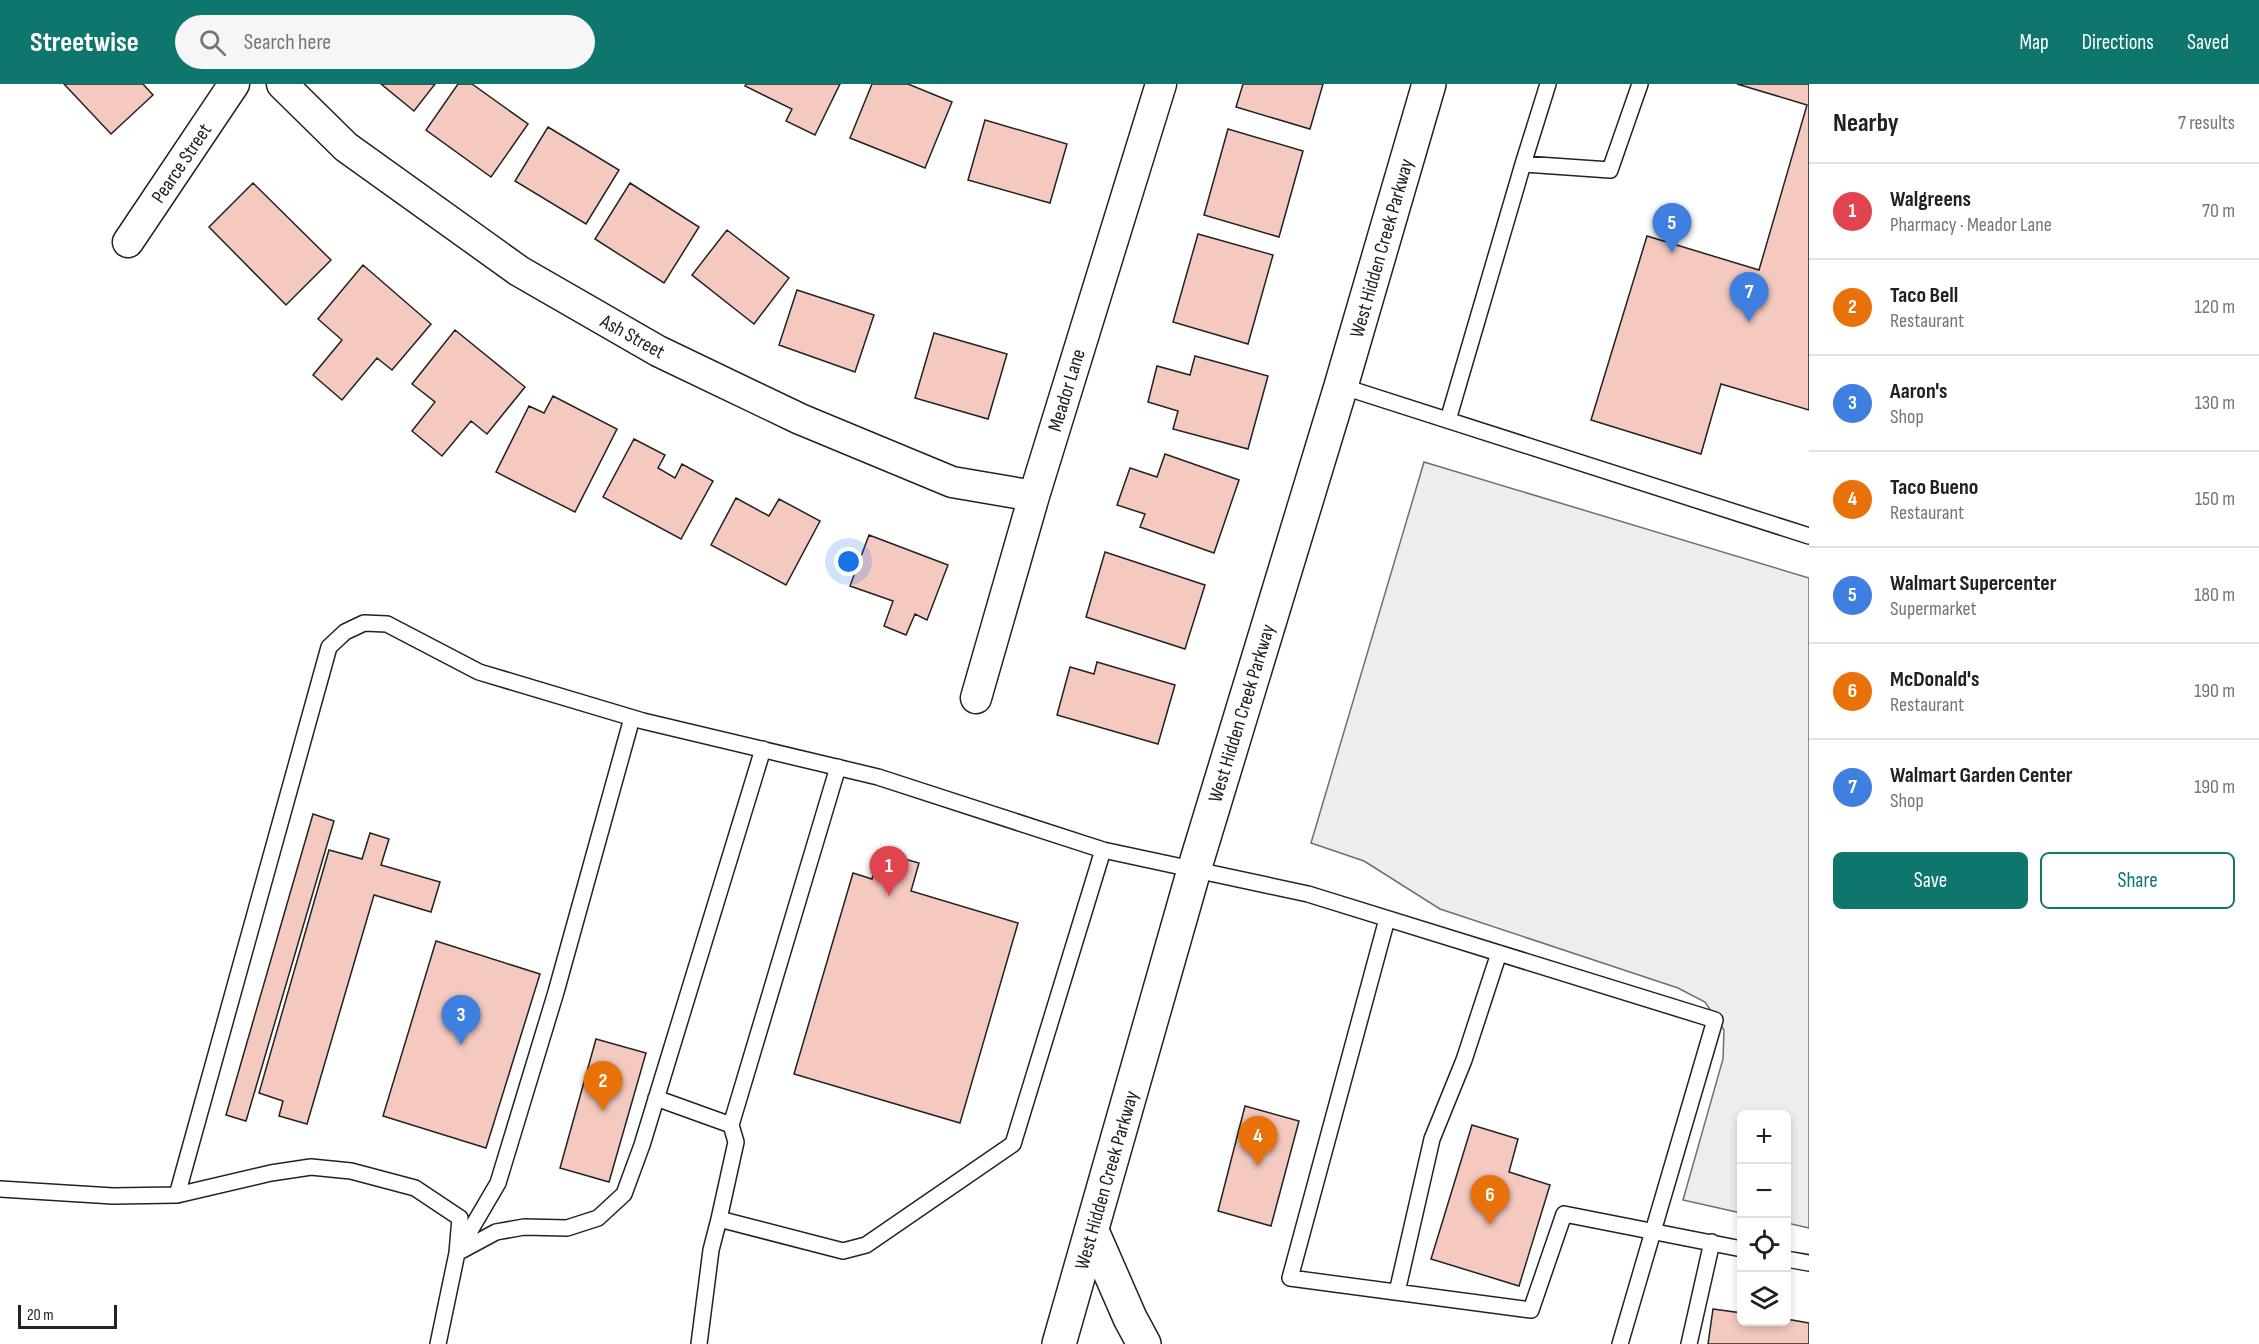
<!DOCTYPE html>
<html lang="en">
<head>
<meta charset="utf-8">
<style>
  :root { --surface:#fff; --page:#f6f6f6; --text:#202124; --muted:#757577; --line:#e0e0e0; --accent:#0f766e }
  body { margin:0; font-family:"Sofia Sans Condensed",sans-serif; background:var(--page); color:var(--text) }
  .controls { position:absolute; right:18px; bottom:18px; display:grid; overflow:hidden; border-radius:9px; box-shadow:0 3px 9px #0003 }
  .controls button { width:54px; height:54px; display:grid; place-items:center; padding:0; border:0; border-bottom:2px solid var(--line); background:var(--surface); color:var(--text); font:30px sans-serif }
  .scale { position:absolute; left:18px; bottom:15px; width:99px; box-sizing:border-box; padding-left:6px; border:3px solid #222; border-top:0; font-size:16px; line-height:21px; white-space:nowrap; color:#222; -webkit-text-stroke:4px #fff; paint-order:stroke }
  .you { position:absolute; left:849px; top:478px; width:21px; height:21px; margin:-15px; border:4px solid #fff; border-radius:50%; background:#1a73e8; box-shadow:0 0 0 9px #1a73e833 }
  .badge { display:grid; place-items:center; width:39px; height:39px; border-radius:50%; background:var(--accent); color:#fff; font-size:20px; font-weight:700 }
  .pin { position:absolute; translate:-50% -50px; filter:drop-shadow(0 2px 3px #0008) }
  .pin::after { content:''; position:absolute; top:32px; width:21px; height:18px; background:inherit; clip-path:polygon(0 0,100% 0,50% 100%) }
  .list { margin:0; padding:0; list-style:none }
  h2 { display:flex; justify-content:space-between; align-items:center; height:78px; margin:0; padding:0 24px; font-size:26px }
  h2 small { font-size:20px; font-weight:400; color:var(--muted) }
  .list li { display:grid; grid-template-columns:39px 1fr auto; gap:18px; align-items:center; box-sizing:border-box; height:96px; padding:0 24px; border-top:2px solid var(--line) }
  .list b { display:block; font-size:22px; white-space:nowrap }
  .list p { margin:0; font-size:20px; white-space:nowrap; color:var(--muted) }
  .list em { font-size:20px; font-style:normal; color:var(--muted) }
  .actions { display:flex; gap:12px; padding:18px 24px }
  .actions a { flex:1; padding:14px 0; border:2px solid var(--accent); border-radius:9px; text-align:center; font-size:21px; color:var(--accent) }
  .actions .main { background:var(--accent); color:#fff }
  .icon { flex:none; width:33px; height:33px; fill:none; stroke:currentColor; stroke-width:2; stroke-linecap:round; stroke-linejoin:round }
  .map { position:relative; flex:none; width:1809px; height:1260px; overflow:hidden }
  header { display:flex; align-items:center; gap:36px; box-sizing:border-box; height:84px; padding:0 30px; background:var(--accent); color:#fff }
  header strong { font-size:28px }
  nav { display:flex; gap:33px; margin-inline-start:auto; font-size:21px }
  .search { width:420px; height:54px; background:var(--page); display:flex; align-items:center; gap:15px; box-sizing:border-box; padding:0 21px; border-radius:33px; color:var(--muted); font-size:22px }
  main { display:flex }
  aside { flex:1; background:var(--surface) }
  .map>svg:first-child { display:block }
</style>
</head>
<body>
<header>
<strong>Streetwise</strong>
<div class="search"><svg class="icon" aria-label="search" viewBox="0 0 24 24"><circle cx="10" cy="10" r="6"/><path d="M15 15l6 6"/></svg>Search here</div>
<nav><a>Map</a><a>Directions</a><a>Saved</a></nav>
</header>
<main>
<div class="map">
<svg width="1809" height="1260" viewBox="0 0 1809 1260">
  <rect width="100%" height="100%" fill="#fff"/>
  <!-- parking -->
  <path fill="#ededed" stroke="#6f6f6f" stroke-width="1.5" d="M1424 378 1809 494V1144L1787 1139 1786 1030H1742L1741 1129 1683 1116 1723 975 1724 946 1705 918 1678 904 1440 825 1364 777 1311 759Z"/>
  <!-- building -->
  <path fill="#f3c9c0" stroke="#222" stroke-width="1.5" d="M64 0H143L153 11 111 50Z
    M381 0H435L414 27Z
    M458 0H472L528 40 491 93 426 46Z
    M746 0H840L815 51 786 37 792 25 745 2Z
    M872 0H908L952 18 925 84 850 54Z
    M1243 0H1323L1310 45 1236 23Z
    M1737 0H1809V326L1721 300 1701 370 1591 336 1647 152 1759 186 1807 21Z
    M985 36 1067 60 1050 119 968 96Z
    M548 43 619 86 586 140 515 97Z
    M1228 45 1303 67 1279 153 1204 131Z
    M253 99 331 176 286 221 209 143Z
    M630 99 699 143 664 199 595 155Z
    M727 146 789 194 754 240 692 191Z
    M1198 150 1273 171 1248 260 1173 238Z
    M363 181 431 240 392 286 377 274 342 316 313 291 342 256 318 235Z
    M797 206 874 231 855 288 779 261Z
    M455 246 525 303 487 350 471 337 442 372 412 347 435 318 412 300Z
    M934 249 1007 270 988 335 915 314Z
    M1195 272 1268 292 1248 365 1173 345 1178 327 1148 318 1157 282 1190 291Z
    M553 312 617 345 575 428 496 388 529 322 544 329Z
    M634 355 665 371 658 384 675 394 682 380 713 397 681 455 603 413Z
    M1165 370 1239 396 1214 469 1140 443 1145 430 1117 421 1130 384 1157 393Z
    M736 414 769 432 779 415 820 437 786 501 711 461Z
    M869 451 948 481 927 536 915 530 906 551 884 542 893 517 850 502Z
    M1105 468 1205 501 1185 565 1086 533Z
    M1097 578 1175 601 1158 660 1057 631 1070 583 1094 590Z
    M313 730 334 737 246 1037 226 1031Z
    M370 749 389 755 381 781 440 798 431 828 374 811 307 1040 279 1032 283 1017 259 1009 329 766 362 775Z
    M880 768 919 779 911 807 1018 839 960 1039 794 990 853 789 872 795Z
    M436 857 540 890 486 1064 383 1032Z
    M596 955 646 969 609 1098 560 1084Z
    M1245 1022 1299 1037 1271 1142 1218 1127Z
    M1472 1041 1518 1055 1509 1088 1550 1101 1519 1202 1431 1175Z
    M1713 1225 1742 1229V1238H1786V1235L1809 1239V1260H1708Z"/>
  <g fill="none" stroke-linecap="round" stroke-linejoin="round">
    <!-- lane casing -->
    <g stroke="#222" stroke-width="18">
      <path id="lane" d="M1523 80 1548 0
        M1341 302 1809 452
        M1448 336 1523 80 1610 86 1640 0
        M1387 835 1290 1194 1531 1226 1564 1130 1742 1165
        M656 1014 731 1041 736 1058 719 1135
        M731 1041 838 683
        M0 1105 113 1112 177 1111 329 563 345 548 364 539 387 540 479 588 643 637 878 693 1103 766
        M177 1111 271 1089 311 1083 351 1087 415 1104 460 1134 457 1169 438 1260
        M457 1169 496 1148 524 1143 567 1144 598 1134 624 1110 642 1061 763 665
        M457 1169 498 1099 556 908 632 634
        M1786 1175 1809 1179
        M1397 1208 1432 1055 1464 976 1499 869
        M699 1260 711 1166 719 1135 843 1167 866 1161 1013 1060 1103 766 1308 810 1715 936 1620 1260
        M1689 1260 1712 1158"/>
    </g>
    <!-- street casing -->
    <g stroke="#222" stroke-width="33">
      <path id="street" d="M282 0 346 63 519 187 658 267 800 335 952 398 1034 412
        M128 158 234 0
        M976 614 1034 412 1161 0"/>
    </g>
    <!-- secondary casing -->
    <g stroke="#222" stroke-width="36">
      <path id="secondary" d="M1059 1260 1194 786 1341 302 1429 0"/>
    </g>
    <!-- primary casing -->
    <g stroke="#222" stroke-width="36">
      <path id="primary" d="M1092 1147 1130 1234 1144 1260"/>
    </g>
    <!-- lane -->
    <use href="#lane" stroke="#fff" stroke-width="15"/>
    <!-- street -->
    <use href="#street" stroke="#fff" stroke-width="30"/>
    <!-- secondary -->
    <use href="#secondary" stroke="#fff" stroke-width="33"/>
    <!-- primary -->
    <use href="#primary" stroke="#fff" stroke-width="33"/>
  </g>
  <g text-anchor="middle" stroke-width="4.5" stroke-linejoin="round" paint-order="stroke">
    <!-- street labels -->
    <g font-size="20" fill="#222" stroke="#fff">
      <text transform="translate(181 79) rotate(-56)" y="7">Pearce Street</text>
      <text transform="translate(1381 164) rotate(-74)" y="7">West Hidden Creek Parkway</text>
      <text transform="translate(633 252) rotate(29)" y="7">Ash Street</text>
      <text transform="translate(1066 306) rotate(-73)" y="7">Meador Lane</text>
      <text transform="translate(1241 629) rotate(-73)" y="7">West Hidden Creek Parkway</text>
      <text transform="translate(1106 1096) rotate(-74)" y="7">West Hidden Creek Parkway</text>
    </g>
  </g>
</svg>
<div class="controls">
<button>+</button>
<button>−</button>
<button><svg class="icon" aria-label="locate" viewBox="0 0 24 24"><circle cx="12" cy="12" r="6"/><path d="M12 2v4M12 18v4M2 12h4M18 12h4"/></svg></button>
<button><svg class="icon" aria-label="layers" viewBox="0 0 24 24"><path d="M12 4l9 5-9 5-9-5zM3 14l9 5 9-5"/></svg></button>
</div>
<div class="scale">20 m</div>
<div class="you"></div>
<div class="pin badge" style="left:889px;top:812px;background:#e0444e">1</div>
<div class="pin badge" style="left:603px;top:1027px;background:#e8710a">2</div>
<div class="pin badge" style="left:461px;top:961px;background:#3f7fe0">3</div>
<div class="pin badge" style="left:1258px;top:1082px;background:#e8710a">4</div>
<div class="pin badge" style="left:1672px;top:169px;background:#3f7fe0">5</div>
<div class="pin badge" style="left:1490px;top:1141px;background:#e8710a">6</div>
<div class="pin badge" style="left:1749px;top:238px;background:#3f7fe0">7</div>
</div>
<aside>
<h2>Nearby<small>7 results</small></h2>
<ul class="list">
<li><span class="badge" style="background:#e0444e">1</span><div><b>Walgreens</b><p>Pharmacy · Meador Lane</p></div><em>70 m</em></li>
<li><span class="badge" style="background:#e8710a">2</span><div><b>Taco Bell</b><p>Restaurant</p></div><em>120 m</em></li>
<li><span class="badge" style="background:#3f7fe0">3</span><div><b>Aaron's</b><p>Shop</p></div><em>130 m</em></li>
<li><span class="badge" style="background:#e8710a">4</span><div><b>Taco Bueno</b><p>Restaurant</p></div><em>150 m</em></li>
<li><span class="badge" style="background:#3f7fe0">5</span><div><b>Walmart Supercenter</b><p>Supermarket</p></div><em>180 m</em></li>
<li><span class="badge" style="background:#e8710a">6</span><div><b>McDonald's</b><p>Restaurant</p></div><em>190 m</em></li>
<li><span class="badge" style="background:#3f7fe0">7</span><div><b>Walmart Garden Center</b><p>Shop</p></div><em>190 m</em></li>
</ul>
<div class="actions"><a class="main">Save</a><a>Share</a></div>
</aside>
</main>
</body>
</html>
